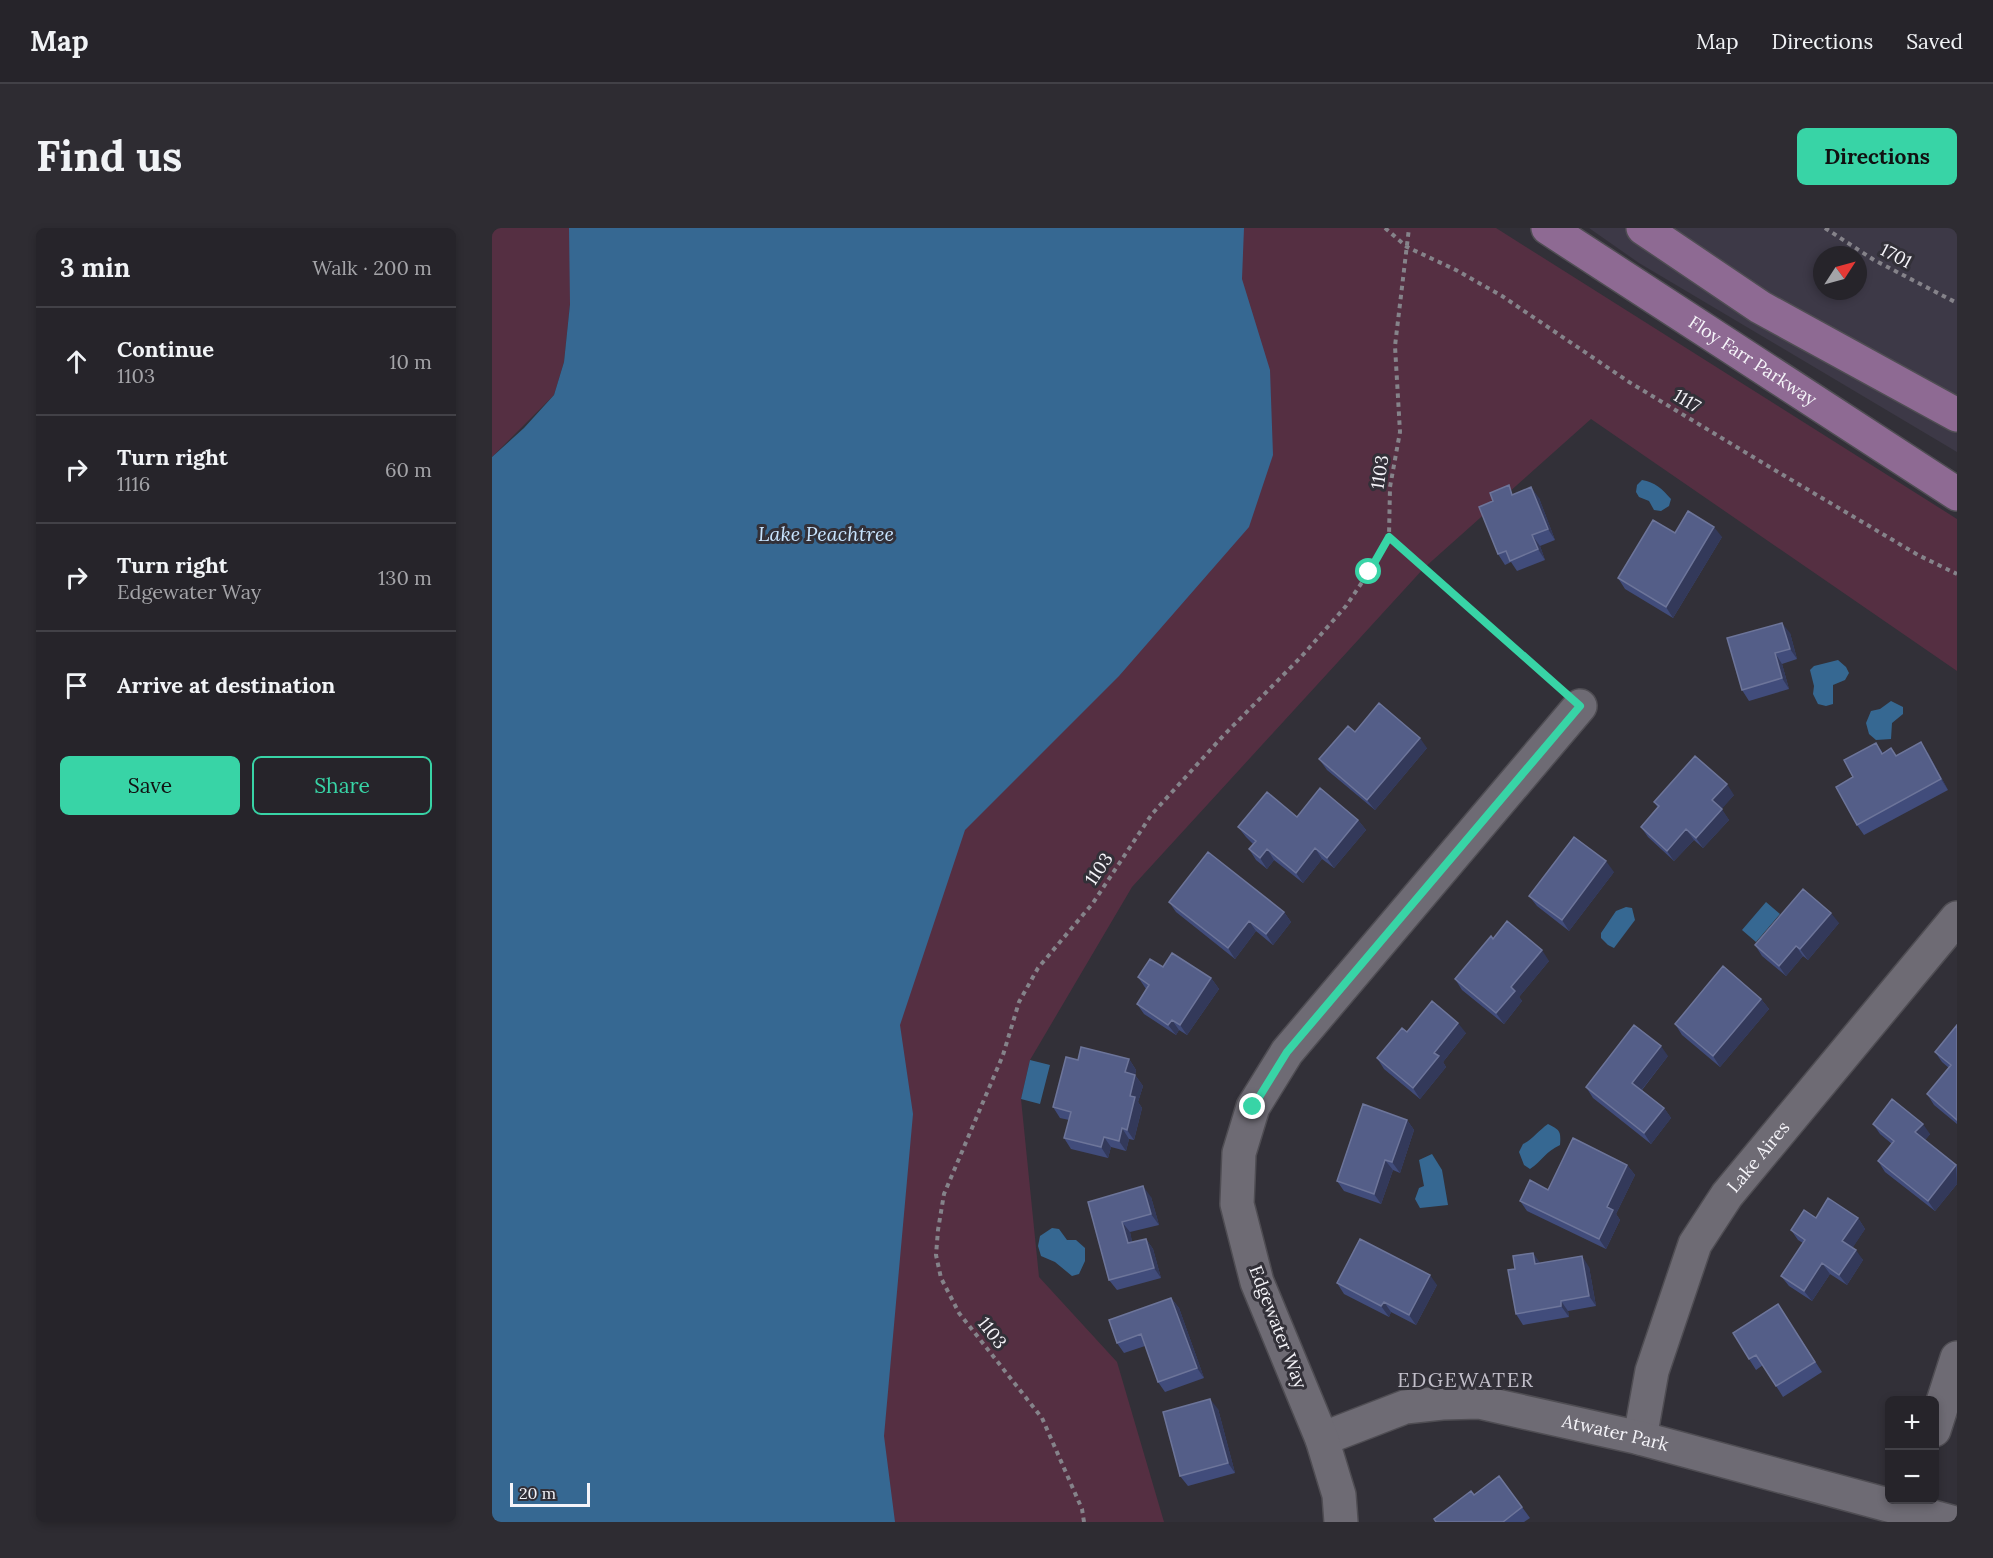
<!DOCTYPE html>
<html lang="en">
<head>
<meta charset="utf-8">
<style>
  :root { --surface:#26242a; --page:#2e2c32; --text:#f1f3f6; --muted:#a4a4a8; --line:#424147; --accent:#38d4a6 }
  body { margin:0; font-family:Lora,serif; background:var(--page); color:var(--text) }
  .controls { position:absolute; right:18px; bottom:18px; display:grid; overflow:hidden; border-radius:9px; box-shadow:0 3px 9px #0003 }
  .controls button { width:54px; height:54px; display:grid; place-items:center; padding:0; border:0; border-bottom:2px solid var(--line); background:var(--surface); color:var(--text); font:30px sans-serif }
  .compass { position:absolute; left:1321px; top:18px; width:54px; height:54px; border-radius:50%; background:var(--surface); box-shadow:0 3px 9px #0003; rotate:54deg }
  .scale { position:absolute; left:18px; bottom:15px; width:80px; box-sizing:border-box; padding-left:6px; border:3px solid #f5f4f9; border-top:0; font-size:16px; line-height:21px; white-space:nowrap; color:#f5f4f9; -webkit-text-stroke:4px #323038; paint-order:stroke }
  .stop { position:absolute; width:18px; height:18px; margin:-14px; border:4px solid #38d4a6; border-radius:50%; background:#fff }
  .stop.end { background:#38d4a6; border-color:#fff; box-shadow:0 2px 6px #0008 }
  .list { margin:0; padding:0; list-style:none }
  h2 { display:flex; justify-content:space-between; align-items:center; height:78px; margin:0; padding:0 24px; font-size:26px }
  h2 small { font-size:20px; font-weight:400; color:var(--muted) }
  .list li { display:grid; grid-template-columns:39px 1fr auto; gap:18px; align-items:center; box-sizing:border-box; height:108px; padding:0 24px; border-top:2px solid var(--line) }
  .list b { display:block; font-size:22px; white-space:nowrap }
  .list p { margin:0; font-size:20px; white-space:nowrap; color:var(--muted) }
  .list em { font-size:20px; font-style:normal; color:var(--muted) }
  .actions { display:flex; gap:12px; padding:18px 24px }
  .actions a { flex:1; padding:14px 0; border:2px solid var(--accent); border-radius:9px; text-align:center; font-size:21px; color:var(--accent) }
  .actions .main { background:var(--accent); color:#111 }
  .icon { flex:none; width:33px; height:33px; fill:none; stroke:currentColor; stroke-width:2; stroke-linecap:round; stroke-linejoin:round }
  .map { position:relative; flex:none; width:1465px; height:1294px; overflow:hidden; border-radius:9px }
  header { display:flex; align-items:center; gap:36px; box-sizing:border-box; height:84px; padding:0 30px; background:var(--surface); border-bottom:2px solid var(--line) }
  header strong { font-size:28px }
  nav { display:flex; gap:33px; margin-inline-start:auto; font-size:21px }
  .intro { display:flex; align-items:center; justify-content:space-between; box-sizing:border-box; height:144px; padding:0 36px }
  h1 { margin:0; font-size:42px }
  .button { padding:15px 27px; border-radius:9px; background:var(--accent); color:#111; font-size:21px; font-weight:700 }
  main { display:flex; gap:36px; padding:0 36px }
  aside { flex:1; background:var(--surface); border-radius:9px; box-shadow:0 3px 9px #0003 }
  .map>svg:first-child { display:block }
</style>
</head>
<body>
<header>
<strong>Map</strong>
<nav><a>Map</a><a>Directions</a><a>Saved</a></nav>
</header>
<div class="intro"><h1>Find us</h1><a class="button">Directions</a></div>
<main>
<aside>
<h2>3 min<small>Walk · 200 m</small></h2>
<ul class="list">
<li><svg class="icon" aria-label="ahead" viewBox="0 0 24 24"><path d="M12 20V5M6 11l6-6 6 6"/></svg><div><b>Continue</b><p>1103</p></div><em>10 m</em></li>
<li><svg class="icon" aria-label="right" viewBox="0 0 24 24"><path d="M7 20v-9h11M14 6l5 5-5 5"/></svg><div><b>Turn right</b><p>1116</p></div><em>60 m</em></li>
<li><svg class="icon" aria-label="right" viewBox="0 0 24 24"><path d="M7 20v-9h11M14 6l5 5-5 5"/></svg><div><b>Turn right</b><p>Edgewater Way</p></div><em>130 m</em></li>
<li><svg class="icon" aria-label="arrive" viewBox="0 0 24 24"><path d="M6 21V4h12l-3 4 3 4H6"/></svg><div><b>Arrive at destination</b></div></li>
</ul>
<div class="actions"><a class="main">Save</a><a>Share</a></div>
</aside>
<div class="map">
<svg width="1465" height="1294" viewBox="0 0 1465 1294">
  <rect width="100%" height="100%" fill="#323038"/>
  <!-- built -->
  <path fill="#3d3947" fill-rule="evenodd" d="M1097 0H1465V224L1147 35ZM1330 27H1366V63H1330Z"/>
  <!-- green -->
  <path fill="#552f42" d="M0 0H78V76L72 134 62 167 0 229Z
    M727 0H1004L1465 291V443L1099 191 932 340 640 659 538 832 529 871 547 1049 625 1134 672 1294H362L379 749Z"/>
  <!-- water -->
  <path fill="#366892" d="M77 0H752L750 51 778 142 781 227 757 299 627 448 473 602 408 797 421 886 392 1208 403 1294H0V229L32 200 62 167 72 134 78 76Z
    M1150 252C1163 254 1170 261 1179 271L1177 278 1169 283 1162 282 1157 273 1147 269 1144 264 1145 257Z
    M1346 432 1354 439 1357 445 1353 452 1341 457V476L1334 478 1326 476 1321 466 1322 458 1318 442 1322 438Z
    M1399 473 1411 479V486L1400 495 1399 511 1384 512 1377 506 1374 495 1379 483 1388 481Z
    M1274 674 1288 686 1264 714 1250 702Z
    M1134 679 1140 680 1143 692 1122 720 1116 717 1109 710V705L1124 683Z
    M538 832 558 837 548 876 529 871Z
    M1056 896C1068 902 1069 903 1068 917 1053 924 1051 932 1038 941L1032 937 1027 924 1031 916C1040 912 1047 902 1056 896Z
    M940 926 950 942 956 977 928 980 923 971 927 960 932 958 927 932Z
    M560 1000 567 1001 575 1012H584L593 1020V1033L587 1046 580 1048 563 1034 549 1028 546 1018 548 1008Z"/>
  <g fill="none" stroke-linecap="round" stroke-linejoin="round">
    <!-- minor casing -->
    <g stroke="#4f4d53" stroke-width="36">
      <g id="minor">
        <path d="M1442 1202 1465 1130"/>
        <path id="s1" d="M1148 1210 1160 1143 1203 1016 1235 967 1465 690"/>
        <path id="s2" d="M830 1211 913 1179 950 1175 987 1174 1148 1210 1459 1294"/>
        <path d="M849 1294 847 1267 830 1211 765 1054 745 976 747 925 761 879 795 824 1088 478"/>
      </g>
    </g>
    <!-- major casing -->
    <g stroke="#4f4d53" stroke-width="36">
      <g id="major">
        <path id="s3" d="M1056 0 1465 266"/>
        <path d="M1151 0 1268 79 1465 187"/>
      </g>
    </g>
    <!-- path -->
    <path stroke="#85838a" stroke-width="4" stroke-dasharray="4.5 4.5" stroke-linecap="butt" d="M893 0 915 19 964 42 1010 68 1137 154 1276 238 1426 327 1465 346
      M1333 0 1382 32 1465 75
      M897 308 1067 459
      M592 1294 590 1281 550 1190 467 1085 449 1050 444 1027 446 1002 452 966 511 827 527 774 546 740 601 675 660 586 731 508 809 429 854 378 877 344 897 308 898 259 908 204 903 118 917 0"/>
    <!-- minor -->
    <use href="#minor" stroke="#6e6b74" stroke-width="33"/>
    <!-- major -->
    <use href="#major" stroke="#8e6a93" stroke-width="33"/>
  </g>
  <!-- wall -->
  <path fill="#414c7b" d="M1023 266 1047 270 1063 312 1048 318 1053 332 1025 343 1019 334 1013 337 1006 326Z
    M1183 305 1230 309 1181 390 1133 361 1126 350Z
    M1298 405 1305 431 1290 436 1297 461 1257 473 1250 462Z
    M1384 515 1391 525 1399 520 1404 528 1436 525 1456 562 1372 607 1365 597 1361 549Z
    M935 520 883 582 835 542 827 531Z
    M1242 567 1229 581 1237 592 1211 620 1202 612 1182 633 1156 609 1149 599 1166 580 1162 574Z
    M805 589 866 592 874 602 842 640 830 631 811 655 782 632 775 641 764 632 757 621 761 616 754 609 746 599Z
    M1122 644 1077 703 1045 678 1037 668Z
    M677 674 792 684 799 694 781 717 764 703 743 731 684 684Z
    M1347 695 1316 732 1311 728 1294 748 1270 728 1263 717Z
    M1001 711 1057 733 1027 769 1030 773 1012 796 970 762 963 751Z
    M671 739 719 750 727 761 695 807 687 802 684 807 652 786 645 776 654 761 646 749Z
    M1269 771 1277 781 1228 839 1190 807 1183 796Z
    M1465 797V896L1442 877 1435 866 1457 840 1450 834 1443 824Z
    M915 804 974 805 951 834 954 839 928 871 892 841 885 830Z
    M1176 828 1150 862 1172 880 1179 890 1159 916 1101 870 1094 859Z
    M637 831 644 842 643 847 651 858 646 874 650 880 642 912 637 911 634 923 619 919 616 930 579 921 572 910 577 892 568 890 561 879 586 832Z
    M915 892 922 902 908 945 901 942 889 976 852 963 845 953Z
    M1381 896 1438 906 1433 912 1465 938V956L1443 983 1393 944 1386 933 1400 916 1388 906Z
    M1135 937 1143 947 1124 986 1128 992 1114 1021 1035 983 1028 973 1056 962Z
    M659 969 667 997 638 1004 640 1014 654 1011 661 1021 669 1050 625 1062 617 1052 596 974Z
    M1324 990H1366L1373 1001 1360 1020 1371 1032 1355 1057 1338 1046 1320 1073 1297 1058 1289 1048 1311 1015 1306 1012 1299 1002Z
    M1048 1035 1097 1039 1104 1078 1076 1083 1077 1089 1031 1097 1024 1086Z
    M845 1055 945 1057 924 1097 899 1084 897 1089 852 1066Z
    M679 1070 687 1080 712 1150 673 1164 666 1154 653 1118 632 1125 625 1115Z
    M1286 1076 1330 1144 1291 1169 1271 1137 1264 1142 1257 1131Z
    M726 1181 743 1245 696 1258 688 1248Z
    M1007 1248 1038 1290 1032 1294H944L982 1267Z"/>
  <!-- shaded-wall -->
  <path fill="#33395a" d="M1039 259 1047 270 1063 312 1056 301Z
    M1222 299 1230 309 1181 390 1174 379Z
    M1040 307 1048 318 1053 332 1046 321Z
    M1290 395 1298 405 1305 431 1298 421Z
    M1283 425 1290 436 1297 461 1290 450Z
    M928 510 935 520 883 582 875 572Z
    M1429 514 1436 525 1456 562 1449 551Z
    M1235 556 1242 567 1228 583 1220 572Z
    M1230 581 1237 592 1211 620 1204 610Z
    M866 592 874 602 842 640 835 630Z
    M1194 601 1202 612 1182 633 1175 623Z
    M823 620 830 631 811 655 804 645Z
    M775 621 782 632 775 641 768 630Z
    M1114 633 1122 644 1077 703 1070 692Z
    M792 684 799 694 781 717 774 706Z
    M1339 685 1347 695 1316 732 1308 721Z
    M757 693 764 703 743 731 736 720Z
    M1304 718 1311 728 1294 748 1287 738Z
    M1050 722 1057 733 1027 769 1030 773 1012 796 1004 785 1019 759Z
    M719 750 727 761 695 807 688 797Z
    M1269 771 1277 781 1228 839 1221 828Z
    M680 792 687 802 684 807 676 797Z
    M966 795 974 805 951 834 954 839 928 871 921 860 942 825Z
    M1169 818 1176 828 1147 865 1140 855Z
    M637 831 644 842 641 855 633 844Z
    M643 847 651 858 646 874 650 880 642 912 635 902 638 868Z
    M1172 880 1179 890 1159 916 1152 905Z
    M915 892 922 902 908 945 900 934Z
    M1431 896 1438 906 1431 915 1423 904Z
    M630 900 637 911 634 923 627 913Z
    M612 909 619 919 616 930 609 919Z
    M893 932 901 942 889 976 882 966Z
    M1135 937 1143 947 1124 986 1128 992 1114 1021 1107 1011 1115 979Z
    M1464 937 1465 956 1443 983 1436 973Z
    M651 958 659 969 667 997 659 986Z
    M1366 990 1373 1001 1358 1024 1350 1013Z
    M630 994 638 1004 643 1026 636 1015Z
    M654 1011 661 1021 669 1050 662 1040Z
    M1364 1022 1371 1032 1355 1057 1347 1047Z
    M1041 1025 1049 1036H1043Z
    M1090 1028 1097 1039 1104 1078 1097 1068Z
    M1330 1035 1338 1046 1320 1073 1312 1063Z
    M938 1047 945 1057 924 1097 917 1087Z
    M679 1070 687 1080 712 1150 705 1140Z
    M1069 1073 1076 1083 1077 1089 1069 1078Z
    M892 1074 899 1084 897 1089 889 1078Z
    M718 1171 726 1181 743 1245 736 1235Z"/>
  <!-- building -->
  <path fill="#545e88" stroke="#6d759a" stroke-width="1.5" d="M1017 257 1020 267 1039 259 1056 301 1040 307 1046 321 1018 333 1014 323 1006 326 987 279 1001 273 998 265Z
    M1196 283 1222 299 1174 379 1126 350 1161 292 1183 305Z
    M1290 395 1298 421 1283 425 1290 450 1250 462 1235 410Z
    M887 475 928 510 875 572 827 531 856 498 863 504Z
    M1429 514 1449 551 1365 597 1344 559 1361 549 1352 532 1384 515 1390 526 1399 520 1404 528Z
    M1203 528 1235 556 1220 572 1230 581 1204 610 1194 601 1175 623 1149 599 1167 578 1162 574Z
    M828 560 866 592 835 630 823 620 804 645 775 621 768 630 757 621 764 613 746 599 775 564 805 589Z
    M1082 609 1114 633 1070 692 1037 668Z
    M716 624 792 684 774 706 757 693 736 720 677 674Z
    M1311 661 1339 685 1308 721 1304 718 1287 738 1263 717Z
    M1015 693 1050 722 1019 759 1023 763 1004 785 963 751 999 708 1001 711Z
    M680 725 719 750 688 797 680 792 676 797 645 776 657 757 646 749 658 731 671 739Z
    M1231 738 1269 771 1221 828 1183 796Z
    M940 773 966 795 942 825 947 828 921 860 885 830 910 800 915 804Z
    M1142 797 1169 818 1140 855 1172 880 1152 905 1094 859Z
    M1465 797V892L1435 866 1459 837 1443 824Z
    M589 819 637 831 633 844 643 847 638 868 643 869 635 902 630 900 627 913 612 909 609 919 572 910 579 884 561 879 574 829 586 832Z
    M1400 871 1431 896 1423 904 1464 937 1436 973 1386 933 1402 913 1381 896Z
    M871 876 915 892 900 934 893 932 882 966 845 953Z
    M1081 910 1135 937 1115 979 1121 982 1107 1011 1028 973 1038 952 1056 962Z
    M651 958 659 986 630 994 636 1015 654 1011 662 1040 617 1052 596 974Z
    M1336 970 1366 990 1350 1013 1364 1022 1347 1047 1330 1035 1312 1063 1289 1048 1313 1012 1299 1002 1312 982 1324 990Z
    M868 1011 938 1047 917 1087 892 1074 889 1078 845 1055Z
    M1041 1025 1043 1036 1090 1028 1097 1068 1069 1073V1078L1024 1086 1016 1042 1023 1041 1021 1028Z
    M679 1070 705 1140 666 1154 649 1106 625 1115 617 1092Z
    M1286 1076 1323 1134 1284 1158 1264 1127 1257 1131 1241 1105Z
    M718 1171 736 1235 688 1248 671 1184Z
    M1007 1248 1030 1279 1011 1294H944L942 1291 979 1263 982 1267Z"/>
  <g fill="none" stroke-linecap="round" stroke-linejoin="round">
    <!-- route -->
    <path stroke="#38d4a6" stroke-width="8" d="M761 879 795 824 1088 478 897 309 877 344"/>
  </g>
  <g text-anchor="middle" stroke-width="6" stroke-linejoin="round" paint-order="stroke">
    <!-- street labels -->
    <g font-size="18" fill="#f5f4f9" stroke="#323038">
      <text transform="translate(1404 28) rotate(28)" y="6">1701</text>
      <text dy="6" stroke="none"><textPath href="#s3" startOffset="244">Floy Farr Parkway</textPath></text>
      <text transform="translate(1195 173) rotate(31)" y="6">1117</text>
      <text transform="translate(888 244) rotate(-81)" y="6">1103</text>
      <text transform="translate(607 641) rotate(-56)" y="6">1103</text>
      <text dy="6" stroke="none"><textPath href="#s1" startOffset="310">Lake Aires</textPath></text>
      <text transform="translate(786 1099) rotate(69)" y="6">Edgewater Way</text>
      <text transform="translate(500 1105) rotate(52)" y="6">1103</text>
      <text dy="6" stroke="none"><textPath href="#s2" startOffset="303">Atwater Park</textPath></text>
    </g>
    <!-- water labels -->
    <g font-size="20" font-style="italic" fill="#c8e4fe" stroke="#323038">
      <text x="334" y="313">Lake Peachtree</text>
    </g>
    <!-- neighbourhood labels -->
    <g font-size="20" letter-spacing="1.5" fill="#c2bfca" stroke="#323038">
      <text x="974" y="1159">EDGEWATER</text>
    </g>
  </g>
</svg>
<div class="controls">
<button>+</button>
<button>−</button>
</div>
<svg class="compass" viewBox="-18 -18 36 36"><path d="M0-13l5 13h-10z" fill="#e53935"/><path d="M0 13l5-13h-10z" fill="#a4a4a8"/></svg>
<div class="scale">20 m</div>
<div class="stop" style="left:877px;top:344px"></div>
<div class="stop end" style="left:761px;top:879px"></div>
</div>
</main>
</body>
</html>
